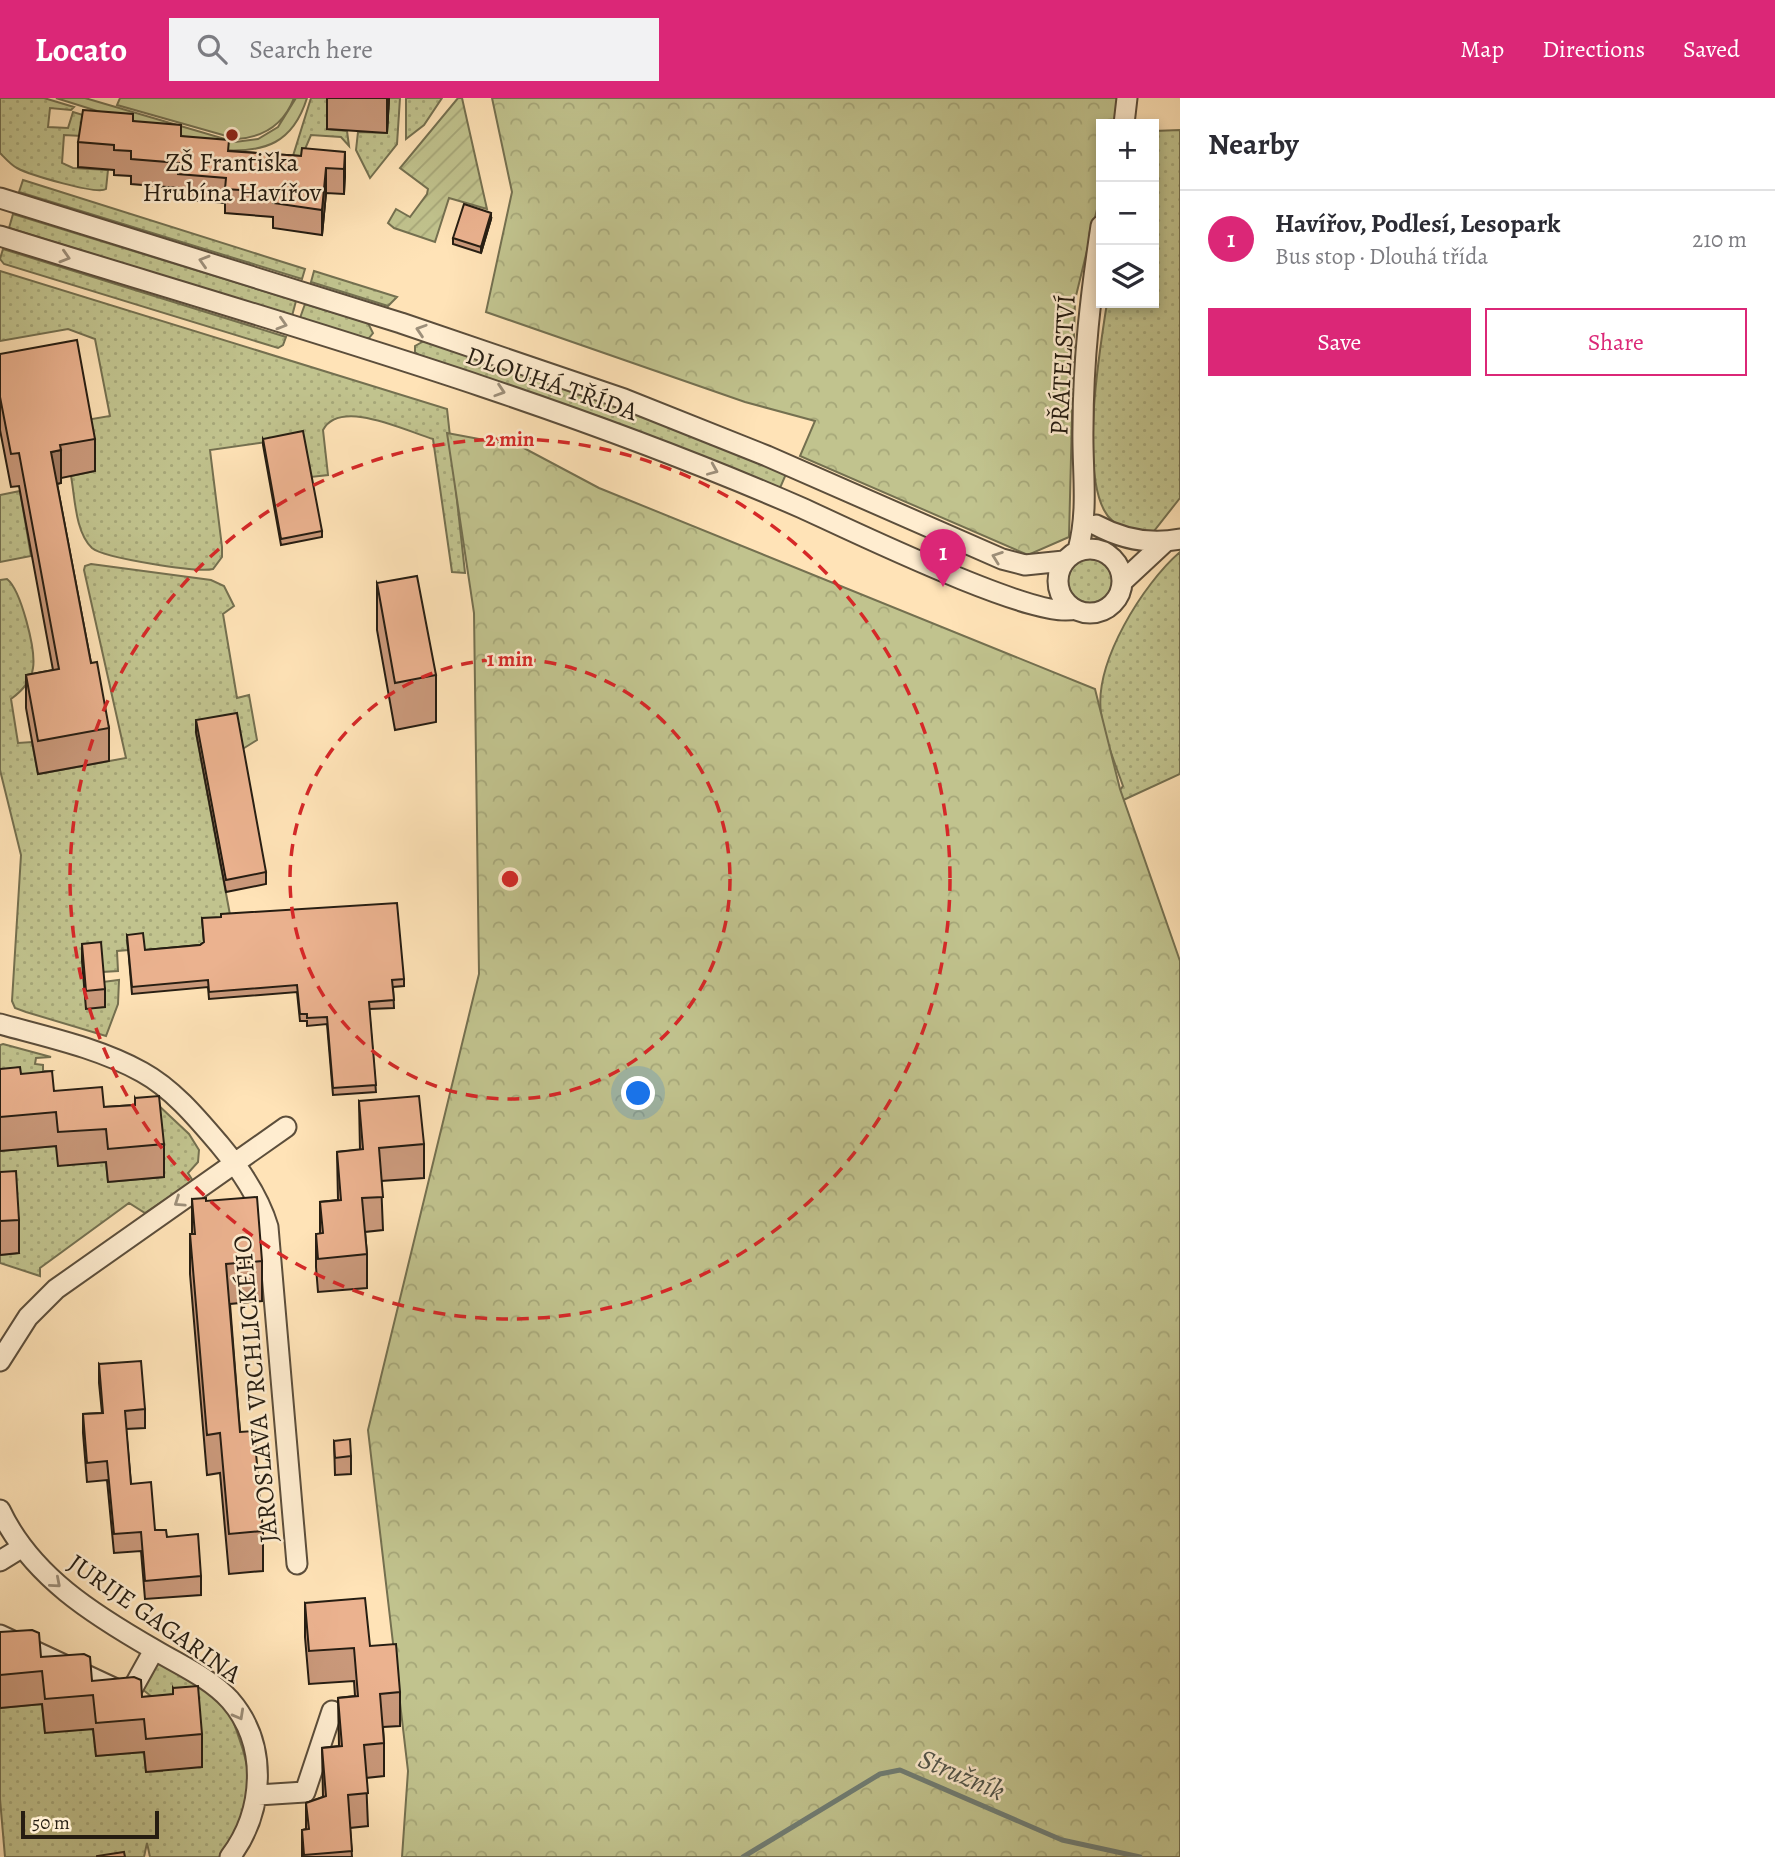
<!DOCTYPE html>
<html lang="en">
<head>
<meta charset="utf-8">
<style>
  :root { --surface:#fff; --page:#f2f2f3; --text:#2b2b33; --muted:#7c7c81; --line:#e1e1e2; --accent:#db2777 }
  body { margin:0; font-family:Alegreya,serif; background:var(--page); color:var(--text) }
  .controls { position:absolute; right:21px; top:21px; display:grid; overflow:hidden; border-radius:0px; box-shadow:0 4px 10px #0003 }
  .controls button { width:63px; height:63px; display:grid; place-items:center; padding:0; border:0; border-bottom:2px solid var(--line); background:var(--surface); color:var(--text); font:35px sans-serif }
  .scale { position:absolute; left:21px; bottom:18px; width:138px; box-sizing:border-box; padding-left:7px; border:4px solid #261d12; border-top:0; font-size:19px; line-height:24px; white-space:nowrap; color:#261d12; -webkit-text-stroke:5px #ffedd0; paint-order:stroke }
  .you { position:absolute; left:639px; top:996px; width:24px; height:24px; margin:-18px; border:5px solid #fff; border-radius:50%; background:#1a73e8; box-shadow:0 0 0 10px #1a73e833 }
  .badge { display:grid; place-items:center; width:46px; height:46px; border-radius:50%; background:var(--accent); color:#fff; font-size:23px; font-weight:700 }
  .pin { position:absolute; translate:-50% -58px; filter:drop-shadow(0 2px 4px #0008) }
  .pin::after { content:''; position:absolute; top:37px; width:24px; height:21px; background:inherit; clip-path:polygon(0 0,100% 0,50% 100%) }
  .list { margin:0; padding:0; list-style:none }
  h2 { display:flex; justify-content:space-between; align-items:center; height:91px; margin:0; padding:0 28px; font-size:30px }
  h2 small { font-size:23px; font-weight:400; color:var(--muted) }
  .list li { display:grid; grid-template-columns:46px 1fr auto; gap:21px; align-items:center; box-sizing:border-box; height:98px; padding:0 28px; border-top:2px solid var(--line) }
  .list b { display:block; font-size:26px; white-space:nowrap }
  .list p { margin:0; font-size:23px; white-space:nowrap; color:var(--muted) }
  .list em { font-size:23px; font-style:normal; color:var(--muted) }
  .actions { display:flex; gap:14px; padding:21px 28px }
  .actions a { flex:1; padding:16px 0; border:2px solid var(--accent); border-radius:0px; text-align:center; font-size:24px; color:var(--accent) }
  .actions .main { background:var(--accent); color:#fff }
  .icon { flex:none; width:38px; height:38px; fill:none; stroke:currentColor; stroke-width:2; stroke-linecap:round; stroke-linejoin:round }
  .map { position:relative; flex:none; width:1180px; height:1759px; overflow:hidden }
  header { display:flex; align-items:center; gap:42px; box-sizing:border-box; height:98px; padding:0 35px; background:var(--accent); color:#fff }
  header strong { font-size:33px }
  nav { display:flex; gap:38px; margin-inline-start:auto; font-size:24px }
  .search { width:490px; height:63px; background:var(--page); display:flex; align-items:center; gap:18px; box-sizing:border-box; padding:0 24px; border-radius:0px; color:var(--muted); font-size:26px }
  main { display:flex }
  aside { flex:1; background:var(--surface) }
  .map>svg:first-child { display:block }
</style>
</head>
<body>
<header>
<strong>Locato</strong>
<div class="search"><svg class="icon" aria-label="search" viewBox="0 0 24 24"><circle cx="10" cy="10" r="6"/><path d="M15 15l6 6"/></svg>Search here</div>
<nav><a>Map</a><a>Directions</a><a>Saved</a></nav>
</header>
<main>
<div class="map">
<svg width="1180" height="1759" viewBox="0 0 1180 1759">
  <defs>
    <pattern id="grass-dots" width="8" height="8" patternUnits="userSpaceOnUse" patternTransform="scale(1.75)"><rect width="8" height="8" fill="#c1c38e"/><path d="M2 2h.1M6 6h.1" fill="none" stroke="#a6a779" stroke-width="1.8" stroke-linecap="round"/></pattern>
    <pattern id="forest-crowns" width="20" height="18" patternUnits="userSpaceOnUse" patternTransform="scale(1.75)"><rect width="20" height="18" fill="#c1c38e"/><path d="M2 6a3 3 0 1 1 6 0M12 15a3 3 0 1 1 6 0" fill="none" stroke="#a6a779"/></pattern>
    <pattern id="garden-furrows" width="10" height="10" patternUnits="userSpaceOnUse" patternTransform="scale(1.75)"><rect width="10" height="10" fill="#c1c38e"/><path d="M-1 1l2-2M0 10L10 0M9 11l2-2" fill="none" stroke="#a6a779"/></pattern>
  </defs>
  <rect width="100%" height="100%" fill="#ffe3b7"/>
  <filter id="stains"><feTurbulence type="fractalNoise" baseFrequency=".00286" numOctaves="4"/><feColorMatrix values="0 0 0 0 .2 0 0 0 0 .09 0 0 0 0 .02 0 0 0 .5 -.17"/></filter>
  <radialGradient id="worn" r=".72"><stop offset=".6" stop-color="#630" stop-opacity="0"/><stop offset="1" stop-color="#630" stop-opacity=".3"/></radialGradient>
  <!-- grass -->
  <path fill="url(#grass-dots)" stroke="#747050" stroke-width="2" d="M0 0H44L74 9 71 12 50 10 48 29 68 30 73 14 113 26 82 38 64 37 62 65 73 70 108 72 106 91C97 97 30 77 17 70 11 67 5 60 0 55Z
    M311 0H332L327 31 347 33 349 48 341 39 311 37 294 77 288 74Z
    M389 0H400L397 46 370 80 356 52 358 34 386 35Z
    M406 0H442L424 27 406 41Z
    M1180 32V400L1154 433C1136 436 1113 430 1104 412 1081 368 1099 255 1107 205H1154V33Z
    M23 82 305 171 302 181 19 94Z
    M13 116 296 203 292 218 9 130Z
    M3 151 286 239 283 247 278 250 4 166 0 161Z
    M0 173 447 311 465 475 452 474 433 341C406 333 340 300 323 332L328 377 311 379 303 339 210 352 222 449V459L213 471C198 475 104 460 92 450 75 434 75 399 71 378L95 373 86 322 110 318 95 241 68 231 0 243Z
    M314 173 397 199 388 208 311 184Z
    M305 206 368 225 373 235 369 240H363L300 220Z
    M424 243 609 305 786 376 780 390 603 320 419 257 415 254V248Z
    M20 393 31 458 0 464V397Z
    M1180 454V676L1106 710 1123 688C1115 665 1104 640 1101 615 1094 564 1143 486 1180 454Z
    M1068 483a22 22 0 1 1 44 0a22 22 0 1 1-44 0Z
    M91 466 211 482 224 488 234 508 223 516 237 600 249 597 257 642 241 652 196 635 231 822 204 851 145 859 127 844 128 852 117 853 118 873 102 874 103 884 119 882 118 906 106 938 26 914 15 910 12 903 21 757 0 672V482L7 481C21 492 36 552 33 570 31 584 22 593 11 601L18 645 32 644 38 676 126 660 84 472 85 468Z
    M3 946 51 959 36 960 35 966 43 967V973H52L0 1004V947Z
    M156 1005 189 1036 199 1052 198 1064 188 1075 193 1083 145 1115 129 1105 40 1170V1178L0 1165V1157L19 1155 0 1108V1053L56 1048 106 1064 108 1084 163 1079Z
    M162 1563C180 1576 209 1589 223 1606 231 1615 235 1628 239 1640 257 1689 250 1717 219 1759H150L147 1745 144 1759H5L0 1701V1610L42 1606 45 1634 93 1631 96 1658 144 1654 146 1674 162 1673 157 1603 142 1591 150 1567Z"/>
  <!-- forest -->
  <path fill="url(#forest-crowns)" stroke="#747050" stroke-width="2" d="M492 0H1121L1118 26H1101V95L1075 202 1069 439 1028 457 800 358 815 323 745 304 486 214 512 94Z
    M447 335 522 349 599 390 1095 591 1120 691 1180 863V1759H402L408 1673 368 1332 479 876 474 515Z"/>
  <!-- garden -->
  <path fill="url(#garden-furrows)" stroke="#747050" stroke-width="2" d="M458 0H462L487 111 449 100 435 144 394 130 388 125 396 111 410 119 427 96 428 91 400 70Z"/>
  <!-- pitch -->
  <path fill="#c1c38e" stroke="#747050" stroke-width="2" d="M56 0H85L235 44 258 41 278 29 296 0H307C293 45 265 55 221 52Z
    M120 0H294C284 26 265 39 237 41L117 7Z"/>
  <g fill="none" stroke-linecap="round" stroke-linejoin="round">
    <!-- stream -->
    <path stroke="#707d74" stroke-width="5" d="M743 1759 880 1676 900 1672 1062 1742 1140 1759"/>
    <!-- minor casing -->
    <g stroke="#5c4e3b" stroke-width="23">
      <path id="minor" d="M1124 26 1127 0
        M0 100 401 225 624 301 767 358 1002 461 1025 467 1064 463
        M0 138C270 222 543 297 802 410 846 430 1039 524 1074 511
        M1096 427C1122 441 1150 447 1180 441
        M1058 483a32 32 0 1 1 64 0a32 32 0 1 1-64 0Z
        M1078 452C1089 411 1082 372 1083 330 1083 261 1091 195 1101 128
        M1122 484 1165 444
        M0 926C47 939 99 950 142 974 173 991 197 1020 220 1047 240 1071 259 1098 268 1129L297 1466
        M0 1263 28 1219 56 1191 286 1029
        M0 1412C31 1478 94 1517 155 1552 180 1567 210 1580 230 1602 269 1647 264 1714 230 1759
        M0 1463 21 1450
        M0 1537 129 1597 154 1552
        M258 1697 305 1694 332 1613"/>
    </g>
    <!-- minor -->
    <use href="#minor" stroke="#ffedd0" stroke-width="19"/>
  </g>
  <!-- wall -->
  <path fill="#ca997b" stroke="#261d12" stroke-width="2" d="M327 0H389L387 35 327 31Z
    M133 23 229 53 301 58 345 54 344 96 326 95 322 137 273 130V119L225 115V105L178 101V90L131 86V78L114 77V72L78 69V44Z
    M491 121 481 155 453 146V140Z
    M0 256 95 341V373L61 380V385L57 386 91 565 109 630V663L38 676 26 610V577L53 572 19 388 11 389 0 332Z
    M263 341 322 433V439L281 447 263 347Z
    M377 485 436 577V624L395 632 377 532Z
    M196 622 266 774V786L226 794 196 634Z
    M202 820 404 881V888L393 889 394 910 369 911 376 994 333 997 327 926 307 928V923H300L297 894 209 901 208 889 132 896 127 837 145 852 200 847 204 844Z
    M82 846 105 891V909L86 911 82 863Z
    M0 971 21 976 54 993 104 1009 135 1007V1000L164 1046V1079L108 1084 106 1064 58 1068 56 1048 0 1053Z
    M359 1003 424 1046V1080L381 1083 383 1132 365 1134 367 1156V1190L318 1194 316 1169V1136H320V1104L338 1102 337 1054 360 1052Z
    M0 1074 19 1122V1155L0 1157Z
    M192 1101 206 1103 262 1163V1203L230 1206 240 1334 263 1433V1473L229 1476 220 1375 207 1377 190 1176V1136H192Z
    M99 1266 145 1311V1330L126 1331 131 1386 155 1432 167 1439 201 1478V1497L145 1501 141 1453 114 1455 107 1382 87 1384 83 1335V1316L102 1315 99 1285Z
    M334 1343 351 1358V1376L335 1377Z
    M305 1505 370 1548 400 1594V1628L383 1629 384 1645V1678L366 1680 368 1728 350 1730 352 1759H302V1732L306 1731V1705L323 1699 322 1650 339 1648 338 1600 355 1598 354 1583 309 1586 305 1539Z
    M0 1534 41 1559 92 1583 142 1599 173 1597V1590L202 1636V1669L146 1674 144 1654 96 1658 93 1631 45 1635 42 1606 0 1610Z"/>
  <!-- shaded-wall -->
  <path fill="#a47d64" stroke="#261d12" stroke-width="2" d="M387 0H389L387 35Z
    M345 54V79L344 96V71Z
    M326 70V95L322 137V112Z
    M491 115V121L481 155V149Z
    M61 352V385L51 387V354Z"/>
  <!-- building -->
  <path fill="#ebb28f" stroke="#261d12" stroke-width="2" d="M83 12 133 16V23L181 27V38L229 42 228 53 301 58 302 50 345 54 344 71 326 70 322 112 273 105 274 94 225 91 226 80 178 76 179 65 131 61V53L114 52V47L78 44Z
    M464 106 491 115 481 149 453 140Z
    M77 242 95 341 60 347 61 352 51 354 91 565 97 564 109 630 38 643 26 577 59 571 19 355 11 356 0 299V256Z
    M303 333 322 433 281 441 263 341Z
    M417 478 436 577 395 585 377 485Z
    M237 615 266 774 226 782 196 622Z
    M397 805 404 881 392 882 394 902 369 904 376 987 333 990 327 919 307 920V916H300L297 887 209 894 208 882 132 889 127 837 143 835 145 852 200 847 204 844 202 820 221 819V816Z
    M101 844 105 891 86 893 82 846Z
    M20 969 21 976 52 973 54 993 102 989 104 1009 135 1007V1000L159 998 164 1046 108 1051 106 1031 58 1034 56 1014 0 1019V971Z
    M419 998 424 1046 379 1050 383 1099 362 1100 367 1156 318 1161 316 1136 323 1135 320 1104 341 1102 337 1054 363 1051 359 1003Z
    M16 1073 19 1122 0 1123V1074Z
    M257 1099 262 1163 226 1166 240 1334 254 1333 263 1433 229 1436 220 1335 207 1337 190 1136H195L192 1101 206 1100V1103Z
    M141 1263 145 1311 125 1313 131 1386 151 1384 155 1432H166L167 1439 198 1436 201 1478 145 1483 141 1434 114 1436 107 1363 87 1365 83 1316 103 1315 99 1266Z
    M350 1341 351 1358 335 1360 334 1343Z
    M365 1500 370 1548 396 1546 400 1594 380 1596 384 1645 364 1647 368 1695 348 1697 352 1753 304 1757 302 1732 309 1731 306 1705 326 1698 322 1650 342 1648 338 1600 358 1598 354 1550 309 1553 305 1505Z
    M32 1532 39 1535 41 1559 84 1556 90 1559 92 1583 134 1579 141 1582 142 1599 173 1596V1590L198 1588 202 1636 146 1641 144 1621 96 1625 93 1597 45 1601 42 1573 0 1577V1534Z
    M124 1754 125 1759H97V1758Z"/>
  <!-- one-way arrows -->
  <defs><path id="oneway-chevron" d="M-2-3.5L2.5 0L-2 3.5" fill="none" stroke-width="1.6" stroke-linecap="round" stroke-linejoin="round" transform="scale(1.75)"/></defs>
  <g stroke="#9d8f7a">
    <use href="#oneway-chevron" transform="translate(65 159) rotate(17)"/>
    <use href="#oneway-chevron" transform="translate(204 163) rotate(-163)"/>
    <use href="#oneway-chevron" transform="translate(282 226) rotate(17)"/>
    <use href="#oneway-chevron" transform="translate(421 232) rotate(-162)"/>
    <use href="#oneway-chevron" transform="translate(500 293) rotate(18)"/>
    <use href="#oneway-chevron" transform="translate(713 372) rotate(23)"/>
    <use href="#oneway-chevron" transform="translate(997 459) rotate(-160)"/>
    <use href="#oneway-chevron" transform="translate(179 1104) rotate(146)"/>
    <use href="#oneway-chevron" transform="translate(56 1485) rotate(41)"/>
    <use href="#oneway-chevron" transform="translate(239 1617) rotate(61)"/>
  </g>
  <!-- distance rings -->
  <g fill="none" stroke="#d62828" stroke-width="3.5" stroke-dasharray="12 9">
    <circle cx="510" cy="781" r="220"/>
    <circle cx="510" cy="781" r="440"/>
  </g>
  <!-- markers -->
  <circle fill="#8f2418" stroke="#ffedd0" stroke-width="2.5" cx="232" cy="37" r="7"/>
  <g text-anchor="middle" stroke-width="5" stroke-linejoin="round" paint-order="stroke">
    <!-- poi labels -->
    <g font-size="26" fill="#261d12" stroke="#ffedd0">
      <text x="232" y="73">ZŠ Františka<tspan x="232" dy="30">Hrubína Havířov</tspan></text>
    </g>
    <!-- street labels -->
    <g font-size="26" fill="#261d12" stroke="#ffedd0">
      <text transform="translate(1062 267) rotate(-87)" y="9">PŘÁTELSTVÍ</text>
      <text transform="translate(552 285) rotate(19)" y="9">DLOUHÁ TŘÍDA</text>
      <text transform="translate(255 1291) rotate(-95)" y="9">JAROSLAVA VRCHLICKÉHO</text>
      <text transform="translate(155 1520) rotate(35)" y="9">JURIJE GAGARINA</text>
    </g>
    <!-- water labels -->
    <g font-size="28" font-style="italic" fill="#51554b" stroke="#ffedd0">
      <text transform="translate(962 1676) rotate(23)" y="10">Stružník</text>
    </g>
  </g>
  <circle cx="510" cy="781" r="10" fill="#d62828" stroke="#ffedd0" stroke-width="3.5"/>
  <g font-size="21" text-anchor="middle" font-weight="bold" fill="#d62828" stroke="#ffedd0" stroke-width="5" stroke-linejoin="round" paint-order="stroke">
    <text x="510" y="348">2 min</text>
    <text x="510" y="568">1 min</text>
  </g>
  <rect width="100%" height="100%" filter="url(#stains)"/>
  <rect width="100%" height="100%" fill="url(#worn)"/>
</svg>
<div class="controls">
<button>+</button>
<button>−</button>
<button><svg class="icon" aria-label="layers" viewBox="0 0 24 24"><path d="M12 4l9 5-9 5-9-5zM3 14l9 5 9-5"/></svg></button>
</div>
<div class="scale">50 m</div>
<div class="you"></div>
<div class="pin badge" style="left:943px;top:489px">1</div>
</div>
<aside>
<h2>Nearby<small></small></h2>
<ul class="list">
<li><span class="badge">1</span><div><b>Havířov, Podlesí, Lesopark</b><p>Bus stop · Dlouhá třída</p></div><em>210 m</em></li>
</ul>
<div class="actions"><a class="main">Save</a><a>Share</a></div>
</aside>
</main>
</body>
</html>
